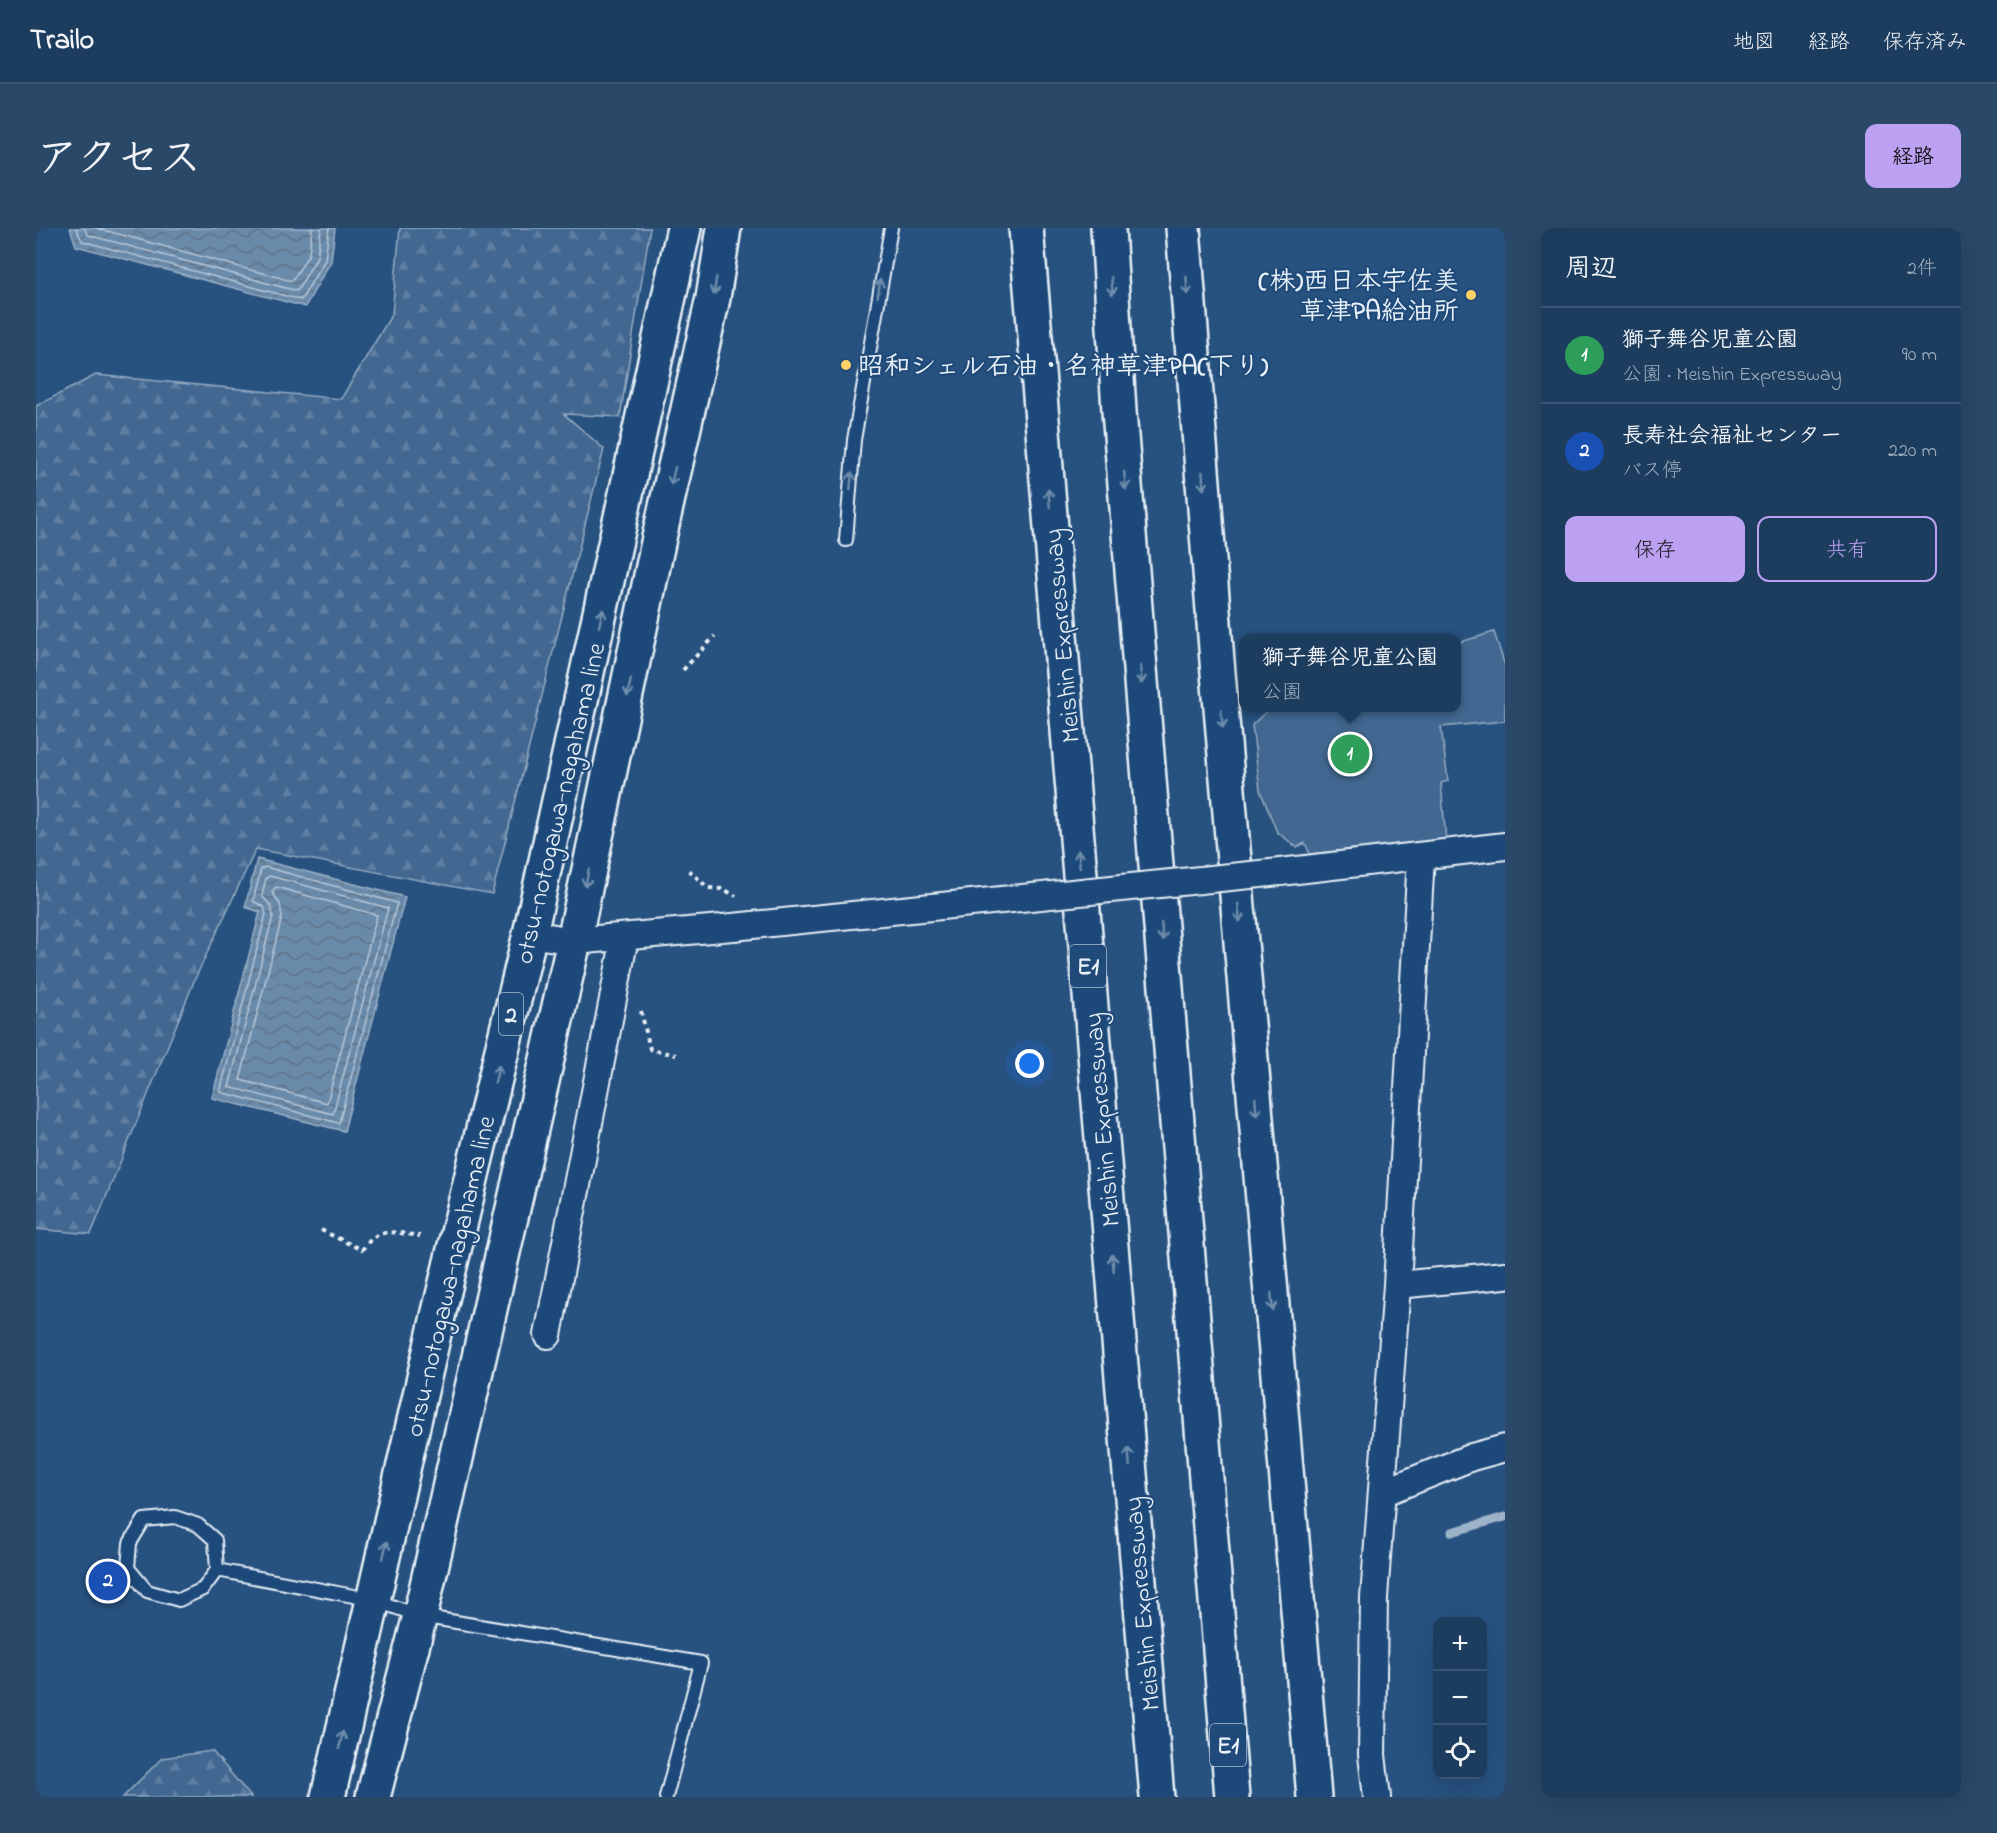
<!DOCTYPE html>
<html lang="ja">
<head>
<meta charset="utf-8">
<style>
  :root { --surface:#1d3d5f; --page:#2a4868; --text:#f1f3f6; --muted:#a0aebd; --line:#3b5674; --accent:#bca0f2 }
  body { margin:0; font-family:"Indie Flower","Klee One",sans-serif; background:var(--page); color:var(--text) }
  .controls { position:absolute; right:18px; bottom:18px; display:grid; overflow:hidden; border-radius:12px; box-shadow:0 6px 24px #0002 }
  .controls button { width:54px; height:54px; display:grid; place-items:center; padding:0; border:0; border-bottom:2px solid var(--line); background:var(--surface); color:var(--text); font:30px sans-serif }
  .you { position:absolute; left:994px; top:836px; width:21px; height:21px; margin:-15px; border:4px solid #fff; border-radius:50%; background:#1a73e8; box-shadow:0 0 0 9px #1a73e833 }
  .badge { display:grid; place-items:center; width:39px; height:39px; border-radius:50%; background:var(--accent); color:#fff; font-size:20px; font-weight:700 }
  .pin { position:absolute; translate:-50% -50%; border:3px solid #fff; box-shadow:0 2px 6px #0006 }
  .popup { position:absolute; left:1203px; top:406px; width:222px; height:78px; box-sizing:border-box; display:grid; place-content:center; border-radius:12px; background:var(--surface); filter:drop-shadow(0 2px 4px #0005); font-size:20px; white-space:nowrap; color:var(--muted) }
  .popup b { font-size:22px; color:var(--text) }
  .popup::after { content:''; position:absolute; left:50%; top:100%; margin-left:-12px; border:12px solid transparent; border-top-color:var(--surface) }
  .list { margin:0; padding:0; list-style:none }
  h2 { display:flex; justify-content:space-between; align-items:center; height:78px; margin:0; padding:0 24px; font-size:26px }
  h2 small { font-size:20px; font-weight:400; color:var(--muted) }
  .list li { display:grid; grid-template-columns:39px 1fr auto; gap:18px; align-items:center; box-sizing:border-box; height:96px; padding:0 24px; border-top:2px solid var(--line) }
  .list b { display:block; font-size:22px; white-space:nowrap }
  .list p { margin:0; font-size:20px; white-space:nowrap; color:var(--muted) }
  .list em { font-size:20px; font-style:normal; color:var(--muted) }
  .actions { display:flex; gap:12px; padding:18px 24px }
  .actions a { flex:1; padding:14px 0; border:2px solid var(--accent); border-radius:12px; text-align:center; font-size:21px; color:var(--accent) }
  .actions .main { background:var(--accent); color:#111 }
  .icon { flex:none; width:33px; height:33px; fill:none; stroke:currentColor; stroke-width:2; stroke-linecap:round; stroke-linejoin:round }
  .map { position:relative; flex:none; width:1469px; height:1569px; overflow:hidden; border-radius:12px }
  header { display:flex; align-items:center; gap:36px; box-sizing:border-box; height:84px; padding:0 30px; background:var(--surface); border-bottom:2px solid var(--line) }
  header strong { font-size:28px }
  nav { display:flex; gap:33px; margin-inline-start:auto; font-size:21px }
  .intro { display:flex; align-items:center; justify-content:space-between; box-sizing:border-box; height:144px; padding:0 36px }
  h1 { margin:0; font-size:42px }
  .button { padding:15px 27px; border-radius:12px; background:var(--accent); color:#111; font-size:21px; font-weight:700 }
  main { display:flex; gap:36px; padding:0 36px }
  aside { flex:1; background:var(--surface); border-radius:12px; box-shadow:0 6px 24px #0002 }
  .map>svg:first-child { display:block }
</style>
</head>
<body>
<header>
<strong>Trailo</strong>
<nav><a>地図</a><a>経路</a><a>保存済み</a></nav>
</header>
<div class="intro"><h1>アクセス</h1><a class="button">経路</a></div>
<main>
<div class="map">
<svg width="1469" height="1569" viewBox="0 0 1469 1569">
  <defs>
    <pattern id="forest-firs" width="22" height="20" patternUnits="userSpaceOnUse" patternTransform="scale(1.5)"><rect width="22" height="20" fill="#436891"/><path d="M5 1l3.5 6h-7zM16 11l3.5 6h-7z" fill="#5e7ea1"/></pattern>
    <pattern id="water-waves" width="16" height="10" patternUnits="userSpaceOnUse" patternTransform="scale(1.5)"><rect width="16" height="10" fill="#6b8aaa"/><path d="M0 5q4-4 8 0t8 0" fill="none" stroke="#5e7388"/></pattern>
  </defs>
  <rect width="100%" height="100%" fill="#27517f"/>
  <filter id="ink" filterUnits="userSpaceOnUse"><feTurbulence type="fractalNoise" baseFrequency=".0167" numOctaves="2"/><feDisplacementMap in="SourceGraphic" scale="12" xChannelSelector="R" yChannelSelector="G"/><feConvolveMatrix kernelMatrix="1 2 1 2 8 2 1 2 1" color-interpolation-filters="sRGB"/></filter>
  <g filter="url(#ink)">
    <!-- green -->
    <path fill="#436891" stroke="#96acc4" stroke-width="1.5" d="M1458 404 1469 438V493L1405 499 1412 553 1405 555 1410 613 1274 626 1269 615 1261 619 1241 604 1224 562 1216 497 1234 480H1420L1421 415Z"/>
    <!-- forest -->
    <path fill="url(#forest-firs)" stroke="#96acc4" stroke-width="1.5" d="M364 0H614L584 189 528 186 568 221 456 666 220 621 159 751 55 1006 0 1001V178L60 147 305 171 356 86Z
      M176 1523 215 1569H87L126 1530Z"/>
    <!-- water -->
    <path fill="url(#water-waves)" stroke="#9db3c9" stroke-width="1.5" d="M34 0H299L295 33 269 79 40 18Z
      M221 631 369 669 308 903 176 870 224 684 209 679Z"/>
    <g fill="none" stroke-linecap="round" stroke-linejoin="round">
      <!-- shore -->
      <path stroke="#b6c8d9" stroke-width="1.5" d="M40 0 46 13 265 72 289 32 293 0
        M48 0 52 7 261 63 281 29 285 0
        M60 0 256 53 273 26 276 0
        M229 639 361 675 303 895 184 864 230 686 228 679 217 673 225 641Z
        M234 648 352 680 297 886 193 859 237 688 235 678 226 668 230 650Z
        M240 659 341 687 291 875 204 852 246 689 244 676 236 664Z"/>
      <!-- stream -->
      <path stroke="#9db3c9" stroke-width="9" d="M1416 1304 1469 1289"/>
      <!-- service casing -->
      <g stroke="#e8f1f8" stroke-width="16">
        <path id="service" d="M810 312 818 212 855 0
          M139 1289 162 1297 179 1312 181 1342 167 1361 143 1372 111 1363 92 1340 94 1315 108 1292Z
          M181 1342 338 1372 384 1388 665 1435 630 1569"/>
      </g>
      <!-- minor casing -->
      <g stroke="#e8f1f8" stroke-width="30">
        <path id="minor" d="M1244 644 1469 618
          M494 706 538 713 697 699
          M1361 1057 1469 1047
          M512 1107 589 709
          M1346 1265 1436 1229 1469 1220
          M1341 1569 1336 1527 1338 1370 1361 1057 1385 628"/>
      </g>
      <!-- primary casing -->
      <g stroke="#e8f1f8" stroke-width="38">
        <path id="primary" d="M292 1569 403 1084 494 706 648 0
          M337 1569 384 1388 538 713 623 310 677 70 688 0"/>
      </g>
      <!-- motorway casing -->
      <g stroke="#e8f1f8" stroke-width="38">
        <path id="motorway" d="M990 0 1121 1569
          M1072 0 1083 183 1196 1569
          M1147 0 1181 433 1278 1569"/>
      </g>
      <!-- path -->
      <path stroke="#e8f1f8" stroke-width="4" stroke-dasharray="4.5 4.5" stroke-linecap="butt" d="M647 442 679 408
        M653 642 672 660 687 661 700 668
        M605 783 614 821 640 827
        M285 1002 326 1022C343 997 358 1005 384 1008"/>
      <!-- service -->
      <use href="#service" stroke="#1f4a7a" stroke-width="12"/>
      <!-- minor -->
      <use href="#minor" stroke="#1f4a7a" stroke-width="26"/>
      <!-- primary -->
      <use href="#primary" stroke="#1f4a7a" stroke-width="33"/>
      <!-- motorway -->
      <use href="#motorway" stroke="#1f4a7a" stroke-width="33"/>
      <!-- minor-bridge casing -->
      <g stroke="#e8f1f8" stroke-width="30" stroke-linecap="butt">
        <path id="minor-bridge" d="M697 699 1244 644"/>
      </g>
      <!-- minor-bridge -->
      <use href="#minor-bridge" stroke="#1f4a7a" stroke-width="26"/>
    </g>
    <!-- one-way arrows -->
    <defs><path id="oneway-shaft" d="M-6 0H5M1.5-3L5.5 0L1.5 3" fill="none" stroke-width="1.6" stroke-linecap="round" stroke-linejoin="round" transform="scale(1.5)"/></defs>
    <g stroke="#6f8dac">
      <use href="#oneway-shaft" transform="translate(679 58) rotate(99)"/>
      <use href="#oneway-shaft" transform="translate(1076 58) rotate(86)"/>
      <use href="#oneway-shaft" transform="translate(1151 58) rotate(86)"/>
      <use href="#oneway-shaft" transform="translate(843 60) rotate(-81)"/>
      <use href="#oneway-shaft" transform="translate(637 248) rotate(103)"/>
      <use href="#oneway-shaft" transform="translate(815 253) rotate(-85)"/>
      <use href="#oneway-shaft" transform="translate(1089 253) rotate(85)"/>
      <use href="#oneway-shaft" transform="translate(1167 253) rotate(86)"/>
      <use href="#oneway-shaft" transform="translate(1013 270) rotate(-95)"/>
      <use href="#oneway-shaft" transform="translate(565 390) rotate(-77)"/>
      <use href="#oneway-shaft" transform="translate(1105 447) rotate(85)"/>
      <use href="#oneway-shaft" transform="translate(593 460) rotate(102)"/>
      <use href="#oneway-shaft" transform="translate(1186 491) rotate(85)"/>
      <use href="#oneway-shaft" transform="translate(1043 631) rotate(-95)"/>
      <use href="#oneway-shaft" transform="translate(551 650) rotate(102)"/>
      <use href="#oneway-shaft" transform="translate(1203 685) rotate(85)"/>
      <use href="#oneway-shaft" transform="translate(1126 704) rotate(85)"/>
      <use href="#oneway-shaft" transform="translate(461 846) rotate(-76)"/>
      <use href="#oneway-shaft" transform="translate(1220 879) rotate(85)"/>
      <use href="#oneway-shaft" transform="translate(1077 1035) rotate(-95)"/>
      <use href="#oneway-shaft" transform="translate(1236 1074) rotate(85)"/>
      <use href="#oneway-shaft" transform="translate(1093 1229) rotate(-95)"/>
      <use href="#oneway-shaft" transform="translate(349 1322) rotate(-77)"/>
      <use href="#oneway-shaft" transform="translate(305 1512) rotate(-77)"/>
    </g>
  </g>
  <!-- markers -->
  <g fill="#ffd166" stroke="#1f4a7a" stroke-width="2">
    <circle cx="1435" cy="67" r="6"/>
    <circle cx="810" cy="137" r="6"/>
  </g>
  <g text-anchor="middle" stroke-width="4.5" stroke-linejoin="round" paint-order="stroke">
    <!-- shield labels -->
    <g fill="#1f4a7a" stroke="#acbfd2" stroke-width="1.5">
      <rect x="1034" y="717" width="36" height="42" rx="4.5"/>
      <rect x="463" y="765" width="24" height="42" rx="4.5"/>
      <rect x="1174" y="1496" width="36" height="42" rx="4.5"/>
    </g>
    <g font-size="24" font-weight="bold" fill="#e8f1f8">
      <text x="1052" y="746">E1</text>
      <text x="475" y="794">2</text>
      <text x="1192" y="1525">E1</text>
    </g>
    <!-- poi labels -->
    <g font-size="26" font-weight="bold" fill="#e8f1f8" stroke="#1f4a7a" text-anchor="end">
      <text x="1423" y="61">(株)西日本宇佐美<tspan x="1423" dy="30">草津PA給油所</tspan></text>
      <text x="822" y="146" text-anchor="start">昭和シェル石油・名神草津PA(下り)</text>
    </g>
    <!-- street labels -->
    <g font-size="26" fill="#e8f1f8" stroke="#1f4a7a">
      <text transform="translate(1025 408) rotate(-95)" y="9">Meishin Expressway</text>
      <text transform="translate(523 575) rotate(-77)" y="9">otsu-notogawa-nagahama line</text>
      <text transform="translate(1065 892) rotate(-95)" y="9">Meishin Expressway</text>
      <text transform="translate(413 1048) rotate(-77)" y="9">otsu-notogawa-nagahama line</text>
      <text transform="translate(1105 1376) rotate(-95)" y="9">Meishin Expressway</text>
    </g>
  </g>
</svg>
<div class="controls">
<button>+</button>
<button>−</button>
<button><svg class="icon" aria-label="locate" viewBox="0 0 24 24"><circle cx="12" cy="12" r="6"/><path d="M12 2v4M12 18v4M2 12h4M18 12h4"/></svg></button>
</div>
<div class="you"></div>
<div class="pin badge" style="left:1314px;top:526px;background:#2e9e5b">1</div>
<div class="popup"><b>獅子舞谷児童公園</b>公園</div>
<div class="pin badge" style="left:72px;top:1353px;background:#1a4fb4">2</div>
</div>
<aside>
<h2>周辺<small>2件</small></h2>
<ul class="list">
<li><span class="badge" style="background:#2e9e5b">1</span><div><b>獅子舞谷児童公園</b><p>公園 · Meishin Expressway</p></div><em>90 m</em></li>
<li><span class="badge" style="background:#1a4fb4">2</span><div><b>長寿社会福祉センター</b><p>バス停</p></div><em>220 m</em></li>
</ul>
<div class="actions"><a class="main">保存</a><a>共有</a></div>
</aside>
</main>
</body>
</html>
